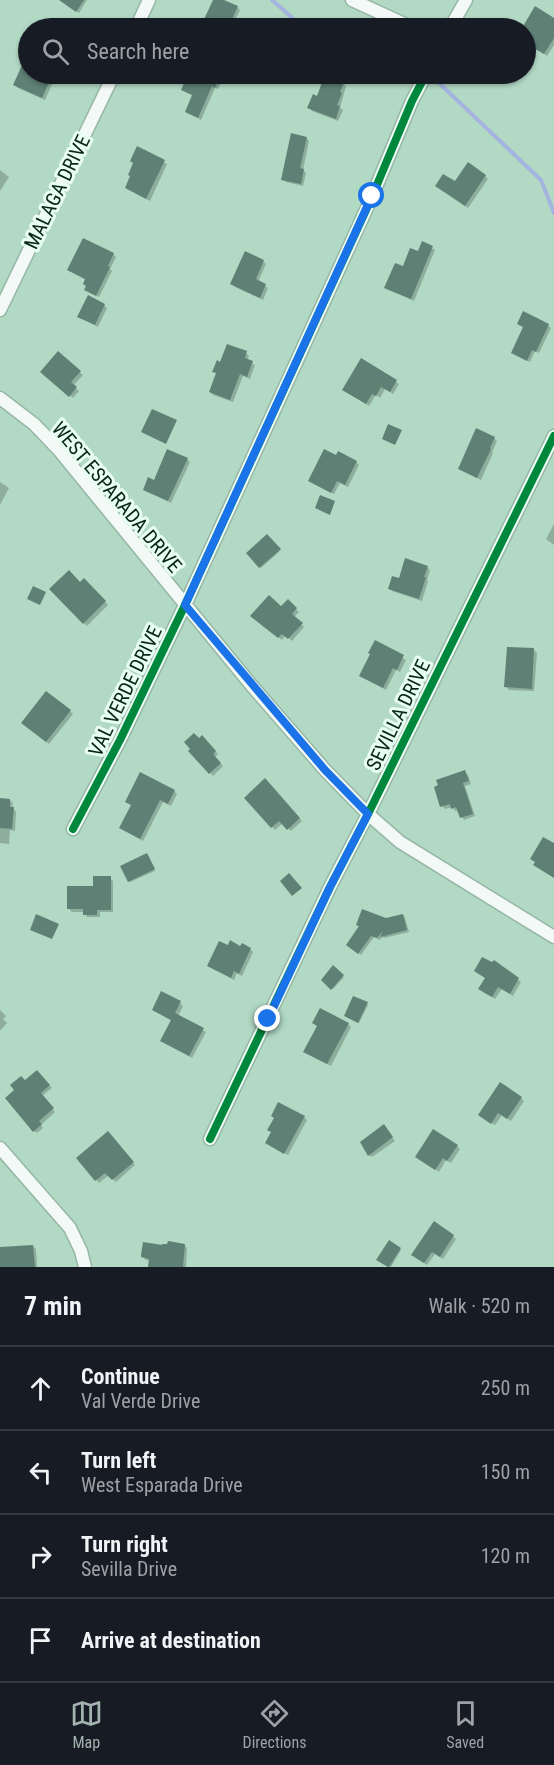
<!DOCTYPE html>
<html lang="en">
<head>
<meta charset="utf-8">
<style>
  :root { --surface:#171b24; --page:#20242c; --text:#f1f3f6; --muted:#9ea1a6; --line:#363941; --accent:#a3b3ad }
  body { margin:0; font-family:"Roboto Condensed",sans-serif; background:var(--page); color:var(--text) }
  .stop { position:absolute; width:18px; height:18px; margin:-14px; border:4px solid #1a73e8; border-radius:50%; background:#fff }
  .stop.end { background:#1a73e8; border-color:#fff; box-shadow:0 2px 6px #0008 }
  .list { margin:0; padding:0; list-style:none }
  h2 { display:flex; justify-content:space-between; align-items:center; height:78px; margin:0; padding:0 24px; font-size:26px }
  h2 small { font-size:20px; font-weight:400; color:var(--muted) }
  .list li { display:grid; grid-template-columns:39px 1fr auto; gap:18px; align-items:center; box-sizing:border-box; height:84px; padding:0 24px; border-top:2px solid var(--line) }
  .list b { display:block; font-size:22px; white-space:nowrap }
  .list p { margin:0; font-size:20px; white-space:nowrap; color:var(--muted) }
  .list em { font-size:20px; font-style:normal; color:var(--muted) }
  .icon { flex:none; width:33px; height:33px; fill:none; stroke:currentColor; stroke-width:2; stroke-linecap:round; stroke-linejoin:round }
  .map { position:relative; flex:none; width:554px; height:1267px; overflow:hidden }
  .search { position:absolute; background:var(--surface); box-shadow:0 2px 4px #0004; left:18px; right:18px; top:18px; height:66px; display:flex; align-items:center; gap:15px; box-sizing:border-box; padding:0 21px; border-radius:33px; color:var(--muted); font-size:22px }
  .sheet { height:414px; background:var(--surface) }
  nav { display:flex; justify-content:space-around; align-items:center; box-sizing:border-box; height:84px; border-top:2px solid var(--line); background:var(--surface); font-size:16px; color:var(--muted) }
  nav a { display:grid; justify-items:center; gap:3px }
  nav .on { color:var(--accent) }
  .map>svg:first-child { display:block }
</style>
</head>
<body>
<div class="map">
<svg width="554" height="1267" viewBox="0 0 554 1267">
  <rect width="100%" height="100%" fill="#b2d9c4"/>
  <!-- shadow -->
  <path fill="#0003" d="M60 0H87L79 13Z
    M214 0H220L237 7 240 10 232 27 225 24 224 28H202Z
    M536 8 554 18V45L547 56 526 42V28H523Z
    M28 55V74H53L52 76 55 78 45 100 18 88 15 85Z
    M189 74H222L224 76 218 89 215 88 201 120 187 112 194 96 182 90Z
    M343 83 346 86 340 108 343 110 338 121 312 111 309 108 318 98Z
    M306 138 309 141 303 170 306 173 303 186 286 182 283 179Z
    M137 148 167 164 150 201 126 188 135 164Z
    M0 170 9 177 0 191Z
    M485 176 488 179 468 208 440 188Z
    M432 248 435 250 414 301 389 290 386 288 418 253Z
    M113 254 116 257 110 269 112 271 99 297 86 290V280L69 270Z
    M263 261 266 264 258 282 268 288 263 300 235 287 232 284Z
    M104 305 107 308 98 327 79 316Z
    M519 324 548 325 551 328 539 353 535 351 530 362 513 353 524 328Z
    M58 353 83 375 73 386 79 391 73 398 42 372Z
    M246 353 249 356 247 361 255 365 250 379 243 376 233 402 213 395 210 392 221 364Z
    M361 360 399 384 393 394 385 389 380 398 376 395 369 406 347 392Z
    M494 438 497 441 492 452 493 453 481 480 459 469Z
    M187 459 190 462 171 503 148 492 145 489Z
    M356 462 359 465 348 487 340 483 334 494 313 483Z
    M0 482 9 488 0 505Z
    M554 524V545L546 539Z
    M267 536 280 551 261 568 248 553Z
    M427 567 430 570 427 580 428 581 422 601 392 591 390 588 400 580Z
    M84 580 108 605 87 626 51 590 80 584Z
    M288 601 299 612 294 617 304 627 292 641 286 635 282 640 255 618 282 608Z
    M376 642 406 660 400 672 396 670 386 690 361 676Z
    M534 650 537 653 534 691 509 690 506 687Z
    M70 711 73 714 49 744 26 726Z
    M202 737 218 754 215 757 223 766 213 776 190 751Z
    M465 772 468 775 471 784 465 786 475 816 464 820 459 810 455 811 452 807 445 809 442 806Z
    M265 780 302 821 291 831 283 823 275 830 246 798Z
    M174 791 177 794 171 806 163 802 143 841 121 828 132 806 127 801Z
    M0 799 10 800 13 803 12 808 16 812 15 831 10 830 9 844 0 843Z
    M148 856 155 871 130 882 129 881Z
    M110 878 113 881V912H100V917H87L84 912H72L69 909 95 887Z
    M403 915 405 918 409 932 384 938 382 937 380 940 374 937 361 955 350 947 360 927 357 925Z
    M229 947 250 949 253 952 242 976 237 973 234 980 209 966Z
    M333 968 344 977 333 989 323 980Z
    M509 973 521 982 513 996 502 989 495 999 483 992Z
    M180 1003 183 1006 178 1016 206 1032 192 1058 162 1041 172 1021 153 1010Z
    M367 1004 368 1005 359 1023 347 1017Z
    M0 1010 6 1016 3 1019 7 1023 0 1031Z
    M314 1023 348 1024 351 1027 331 1066 308 1054 318 1026Z
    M37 1072 52 1088 42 1096 55 1112 41 1125 43 1128 37 1133 34 1131 25 1082Z
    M521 1098 524 1101 511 1121 502 1115 495 1125 483 1118Z
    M304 1117 307 1120 288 1155 270 1145Z
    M386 1129 395 1141 372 1157 369 1155Z
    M107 1133 135 1165 116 1182 109 1175 99 1183 78 1158Z
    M457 1146 460 1149 451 1163 446 1160 439 1172 420 1159Z
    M453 1236 456 1239 443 1259 435 1254 427 1265 416 1258Z
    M389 1242 401 1250 391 1267 378 1260Z
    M184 1245 187 1248 186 1267H149L150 1261 146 1260 143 1257Z
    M33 1246 36 1249 37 1267H0V1249Z"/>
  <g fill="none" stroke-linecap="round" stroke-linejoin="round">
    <!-- stream -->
    <path stroke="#a5b4df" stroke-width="4" d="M272 0 304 28
      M399 74 408 77
      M439 83 541 180 554 213"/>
  </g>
  <!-- building -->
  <path fill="#5f8075" d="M59 0H84L76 12Z
    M213 0H224L238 6 229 26 222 23 220 28H200Z
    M535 6 554 18V38L544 54 525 43V28H522Z
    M28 52V74H53L42 98 13 85Z
    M188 74H221L215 88 212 86 198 118 185 112 192 95 181 90Z
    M325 74 344 82 340 92 342 93 337 105 340 106 336 119 307 108 313 94 317 96Z
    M291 133 307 137 300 168 304 169 301 184 281 180Z
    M137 146 165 160 146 199 125 188 130 176 128 175 133 163 130 161Z
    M468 162 486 175 465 206 435 186 443 174 455 181Z
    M83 238 114 253 108 266 110 267 96 296 84 290 86 286 83 284 85 279 67 270Z
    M422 241 433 246 411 299 384 288 395 263 403 266 410 248 418 251Z
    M245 251 264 260 256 279 266 284 260 298 230 284Z
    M88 295 105 304 95 325 77 317Z
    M523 311 549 324 536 352 532 350 527 361 511 353 523 327 517 324Z
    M227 344 247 351 245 358 253 361 247 377 240 374 230 400 209 392 216 373 212 372 217 360 220 362Z
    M58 351 81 371 71 382 77 387 69 397 40 372Z
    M361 358 397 380 390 392 381 387 376 396 372 394 366 404 342 390Z
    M152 409 177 420 166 444 141 432Z
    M388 424 402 430 395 445 382 439Z
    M476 428 495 437 490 448 491 449 477 478 458 469Z
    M167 449 188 458 168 501 143 490 148 477 154 480Z
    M324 449 336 455 338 451 357 461 345 485 337 481 331 493 308 481Z
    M320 495 335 501 330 515 315 508Z
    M267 534 281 549 259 568 246 553Z
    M405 558 428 566 424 577H426L419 599 388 589 392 576 399 578Z
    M69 570 80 582 84 578 106 601 83 624 49 589Z
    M33 586 46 592 40 605 27 599Z
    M269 595 281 606 288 599 297 608 292 614 303 623 288 639 282 634 278 638 250 616Z
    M375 640 404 655 397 670 393 668 383 688 359 676 370 654 368 653Z
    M507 647 534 648 532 689 504 687Z
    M46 691 71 710 46 742 21 723Z
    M194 733 199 738 202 735 216 751 213 754 221 763 209 774 188 751 190 749 184 742Z
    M465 770 469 781 463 783 473 814 460 818 456 807 451 809 450 804 440 807 434 787 438 785 436 780Z
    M140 772 175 790 168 804 160 800 140 839 119 828 131 805 125 802Z
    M265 778 300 818 287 830 279 821 271 828 244 798Z
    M0 798 10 799V807H14L12 829 0 828Z
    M543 837 554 843V878L533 865 535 862 530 859Z
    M147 853 155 869 128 882 120 866Z
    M289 873 302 888 292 896 280 881Z
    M93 876H111V910H97V915H83V909H67V886H93Z
    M362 909 386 918 403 914 407 930 380 937 383 931 377 938 371 936 358 954 346 945 359 926 356 925Z
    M36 914 59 924 52 939 30 930Z
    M230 940 240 946 242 943 251 948 239 974 234 971 231 978 207 966 219 941 228 945Z
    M482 957 492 962 494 960 519 978 510 994 498 987 492 997 478 989 485 978 474 971Z
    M333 965 344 975 331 990 321 980Z
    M161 991 181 1001 175 1013 204 1028 189 1056 160 1041 171 1020 152 1010Z
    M353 996 368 1002 358 1023 344 1016Z
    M320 1008 349 1023 327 1064 303 1052 317 1026 312 1023Z
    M37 1070 50 1085 41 1093 54 1108 39 1121 42 1124 33 1132 5 1098 14 1090 10 1085 21 1076 25 1080Z
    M500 1082 522 1097 507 1119 498 1113 491 1124 478 1115Z
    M278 1102 305 1116 284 1154 265 1143 271 1132 267 1130 274 1118 271 1116Z
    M384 1124 393 1137 368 1156 360 1142Z
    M433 1129 458 1145 447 1161 443 1158 435 1170 415 1157Z
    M108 1131 134 1162 112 1180 105 1173 95 1181 76 1158Z
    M434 1221 454 1235 440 1257 432 1252 424 1263 411 1255Z
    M389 1240 401 1248 389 1267H388L376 1260Z
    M168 1241 185 1244 183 1267H148L149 1259 141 1257V1255L143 1242 162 1245V1244H167Z
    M33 1245 35 1267H0V1247Z"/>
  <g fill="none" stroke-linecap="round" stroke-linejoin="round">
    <!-- street casing -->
    <g stroke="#97b7a6" stroke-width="15">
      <path id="street" d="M352 0 413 28
        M136 28 149 0
        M450 28 466 0
        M0 310 114 74
        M0 398 34 424 58 449 252 686 325 770 368 814 400 842 554 937
        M73 829 120 740 185 605 371 199 412 101 426 74
        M210 1139 330 887 368 814 554 436
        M0 1148 70 1228 81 1251 85 1267"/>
    </g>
    <!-- street -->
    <use href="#street" stroke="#f3f9f6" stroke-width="12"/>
    <!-- cycleway casing -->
    <g stroke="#e9fef2" stroke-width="11">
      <path id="cycleway" d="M73 829 120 740 185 605 371 199 412 101 426 74
        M210 1139 330 887 368 814 554 436"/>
    </g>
    <!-- cycleway -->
    <use href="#cycleway" stroke="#00873e" stroke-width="8"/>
  </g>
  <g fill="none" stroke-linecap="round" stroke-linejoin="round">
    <!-- route -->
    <path stroke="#1a73e8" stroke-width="8" d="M268 1019 330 887 368 814 325 770 185 605 372 196"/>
  </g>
  <g text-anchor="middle" stroke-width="6" stroke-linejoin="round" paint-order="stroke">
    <!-- street labels -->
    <g font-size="20" fill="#072618" stroke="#e9fef2">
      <text transform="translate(57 192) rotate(-64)" y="7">MALAGA DRIVE</text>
      <text transform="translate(117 497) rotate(50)" y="7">WEST ESPARADA DRIVE</text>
      <text transform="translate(125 691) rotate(-64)" y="7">VAL VERDE DRIVE</text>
      <text transform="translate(398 715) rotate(-64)" y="7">SEVILLA DRIVE</text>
    </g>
  </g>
</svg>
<div class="stop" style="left:372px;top:196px"></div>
<div class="stop end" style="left:268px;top:1019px"></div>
<div class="search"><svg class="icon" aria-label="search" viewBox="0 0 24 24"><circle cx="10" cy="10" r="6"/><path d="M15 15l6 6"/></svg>Search here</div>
</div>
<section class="sheet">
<h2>7 min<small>Walk · 520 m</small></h2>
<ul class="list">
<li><svg class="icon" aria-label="ahead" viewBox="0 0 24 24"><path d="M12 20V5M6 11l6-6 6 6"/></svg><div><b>Continue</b><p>Val Verde Drive</p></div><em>250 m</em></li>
<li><svg class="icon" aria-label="left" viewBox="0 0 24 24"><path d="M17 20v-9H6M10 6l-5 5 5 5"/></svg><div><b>Turn left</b><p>West Esparada Drive</p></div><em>150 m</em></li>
<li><svg class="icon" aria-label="right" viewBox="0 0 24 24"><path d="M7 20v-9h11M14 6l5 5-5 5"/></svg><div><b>Turn right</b><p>Sevilla Drive</p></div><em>120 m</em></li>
<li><svg class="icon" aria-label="arrive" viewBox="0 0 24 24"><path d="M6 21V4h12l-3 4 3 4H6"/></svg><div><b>Arrive at destination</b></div></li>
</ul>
</section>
<nav>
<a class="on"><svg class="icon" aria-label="map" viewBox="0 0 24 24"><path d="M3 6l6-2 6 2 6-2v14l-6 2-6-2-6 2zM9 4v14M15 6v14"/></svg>Map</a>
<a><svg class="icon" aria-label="directions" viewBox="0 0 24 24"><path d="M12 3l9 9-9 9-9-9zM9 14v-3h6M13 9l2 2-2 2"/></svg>Directions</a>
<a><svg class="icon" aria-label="saved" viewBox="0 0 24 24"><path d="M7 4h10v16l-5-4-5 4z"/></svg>Saved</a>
</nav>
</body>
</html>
